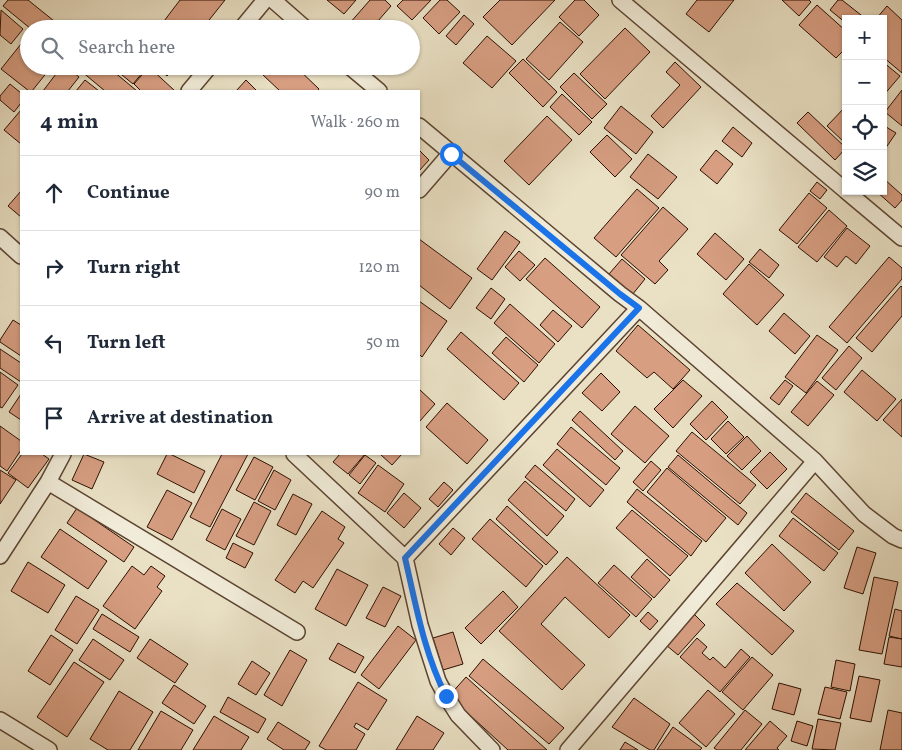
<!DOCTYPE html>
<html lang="en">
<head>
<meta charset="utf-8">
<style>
  :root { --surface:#fff; --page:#f6f6f7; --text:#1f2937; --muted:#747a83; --line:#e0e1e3 }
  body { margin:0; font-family:Vollkorn,serif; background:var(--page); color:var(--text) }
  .controls { position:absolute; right:15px; top:15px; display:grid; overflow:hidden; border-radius:0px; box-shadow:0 1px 4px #0004 }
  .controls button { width:45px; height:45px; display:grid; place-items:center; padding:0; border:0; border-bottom:1px solid var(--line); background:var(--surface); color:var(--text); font:25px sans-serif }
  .stop { position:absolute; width:15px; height:15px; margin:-11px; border:4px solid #1a73e8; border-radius:50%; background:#fff }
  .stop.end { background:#1a73e8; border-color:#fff; box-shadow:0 1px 5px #0008 }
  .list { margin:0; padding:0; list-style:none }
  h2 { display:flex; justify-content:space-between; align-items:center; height:65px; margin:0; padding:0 20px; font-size:21px }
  h2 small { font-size:16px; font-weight:400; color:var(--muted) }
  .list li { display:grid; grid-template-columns:32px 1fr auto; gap:15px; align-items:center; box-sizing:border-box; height:75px; padding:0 20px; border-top:1px solid var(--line) }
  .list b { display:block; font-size:19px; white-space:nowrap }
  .list em { font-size:16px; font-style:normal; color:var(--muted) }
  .icon { flex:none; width:28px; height:28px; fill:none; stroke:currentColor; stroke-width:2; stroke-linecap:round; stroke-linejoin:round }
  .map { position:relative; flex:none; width:902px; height:750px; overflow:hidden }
  .search { position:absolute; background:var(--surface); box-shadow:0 1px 4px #0004; left:20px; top:20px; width:400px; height:55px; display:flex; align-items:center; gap:12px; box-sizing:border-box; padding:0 18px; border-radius:28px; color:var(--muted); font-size:19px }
  .panel { position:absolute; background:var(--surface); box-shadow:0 1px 4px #0004; left:20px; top:90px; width:400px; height:365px; border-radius:0px }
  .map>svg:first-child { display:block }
</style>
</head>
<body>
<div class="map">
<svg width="902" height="750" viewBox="0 0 902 750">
  <rect width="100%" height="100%" fill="#eae1c5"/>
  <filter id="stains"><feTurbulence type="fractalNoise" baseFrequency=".004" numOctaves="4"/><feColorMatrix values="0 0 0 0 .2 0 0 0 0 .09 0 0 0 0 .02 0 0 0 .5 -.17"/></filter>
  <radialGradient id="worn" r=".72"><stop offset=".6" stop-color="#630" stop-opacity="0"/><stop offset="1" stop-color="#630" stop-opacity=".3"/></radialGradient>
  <!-- building -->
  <path fill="#d79e82" stroke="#2d0f00" d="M8 0H28L64 29H31L3 6Z
    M180 0H225L202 29H158Z
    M327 0H356L344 14Z
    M370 0H385L391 6 371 29H355L349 24Z
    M403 0H431L412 20 397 6Z
    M440 0H447L460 12 439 34 423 18Z
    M500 0H555L512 45 483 17Z
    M575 0H584L599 15 579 36 559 17Z
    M697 0H734L709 32 686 14Z
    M782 0H809L811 2 799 16Z
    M838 0H842L866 19H846V23L830 10Z
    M817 5 846 31V48L836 58 799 25Z
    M887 6 902 20V73L883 57V19H876Z
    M1 10 23 29 11 44 0 35Z
    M464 15 474 24 456 45 446 36Z
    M560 22 583 42 549 80 526 59Z
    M625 28 650 52 605 99 580 74Z
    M29 34V66H52L32 91H29L1 69Z
    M487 36 516 61 492 88 463 63Z
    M523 59 557 92 543 107 509 73Z
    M675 62 701 87 663 128 651 116 680 85 666 72Z
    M883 62 900 76 883 96Z
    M62 66H66L79 77 68 91H43Z
    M75 66H107L137 91H105Z
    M111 66H148L133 84Z
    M155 66H175L167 76Z
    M272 66H295L319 89 317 91H280L263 75Z
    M149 67 175 91H141L134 84Z
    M574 73 607 104 592 119 560 87Z
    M85 80 99 91H76Z
    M246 80 257 91H236Z
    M10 84 21 93V103L14 112 0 100V96Z
    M902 90V126L885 112Z
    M562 94 592 122 579 135 550 107Z
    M621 106 653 132 636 154 604 128Z
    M846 106V142L845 143 827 126Z
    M21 110V144L4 130Z
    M808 112 846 148 835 160 797 123Z
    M547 116 572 140 529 185 504 161Z
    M883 125 896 133 883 152Z
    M733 127 752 143 742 157 722 141Z
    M607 135 632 159 615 177 590 152Z
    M419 150 429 160 419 171Z
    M716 150 733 164 717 184 700 170Z
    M648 154 677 177 658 199 630 177Z
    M883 178 902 195V200L895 208 876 191H883Z
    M817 182 827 190 820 199 810 191Z
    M637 189 659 208 616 257 594 238Z
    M21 191V217L8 206Z
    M809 193 827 208 797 244 779 230Z
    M663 207 688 229 659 261 668 270 655 284 621 255Z
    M829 210 847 226 817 262 798 247Z
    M847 228 870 246 856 264 846 256 837 267 824 257Z
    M505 231 520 242 492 280 477 269Z
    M715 233 744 259 726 280 697 254Z
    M419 239 472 278 450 309 419 285Z
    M760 249 779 265 769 278 749 262Z
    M519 251 535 265 520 281 505 267Z
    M889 257 902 268V279L847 343 829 327Z
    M545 258 600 307 582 328 526 279Z
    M622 259 645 279 632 295 609 274Z
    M749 264 784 295 757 325 723 294Z
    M901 286 902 287V316L872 352 856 338Z
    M491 288 505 299 491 319 476 308Z
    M419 301 447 321 422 357 419 354Z
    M510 304 555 344 539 363 494 323Z
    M553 310 572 326 558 342 540 325Z
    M784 313 810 336 795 354 769 331Z
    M13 320 21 325V356L0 342V340Z
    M638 325 690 370 673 389 654 372 647 378 616 351Z
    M461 332 519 383 504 400 447 349Z
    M817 335 838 350 806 393 785 377Z
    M506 337 538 365 524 382 492 353Z
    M849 346 862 358 836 390 822 378Z
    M0 349 21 363V382L0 368Z
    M862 370 896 399 877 421 844 392Z
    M0 372 18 385 2 408 0 407Z
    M601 373 620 392 602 411 582 393Z
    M683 380 702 396 673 428 654 409Z
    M785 380 793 386 779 405 770 398Z
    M817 381 834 395 808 426 791 412Z
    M419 389 435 404 419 422Z
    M21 394V420L9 412Z
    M902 399V437L883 420Z
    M712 401 728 417 706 440 690 424Z
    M447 403 488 440 467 464 426 427Z
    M635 406 669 436 645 463 611 434Z
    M580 411 623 451 615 460 572 420Z
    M728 421 744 437 726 454 711 439Z
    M0 426 21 441V450L7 471 0 466Z
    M571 427 620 468 606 485 557 444Z
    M692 432 756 485 740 504 676 451Z
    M747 436 761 451 742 470 727 456Z
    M557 449 604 490 590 507 543 465Z
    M770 452 787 469 767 489 750 472Z
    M22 454H42L49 459 28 488 8 473Z
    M84 454 104 462 92 489 72 480Z
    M167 454H170L205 471 194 493 157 474Z
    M222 454H248L210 527 190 517Z
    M340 454H365L348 474 333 462Z
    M380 454H402L392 465Z
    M365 455 376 463 360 484 349 475Z
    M678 455 747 513 738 525 668 467Z
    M254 457 273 467 255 500 236 490Z
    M651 461 661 470 643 491 633 482Z
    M378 465 404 484 385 512 358 493Z
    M535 465 575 499 566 511 525 477Z
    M667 468 726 518 706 542 647 492Z
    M0 470 16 480 0 504Z
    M274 470 291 480 275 510 258 501Z
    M525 481 564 516 547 536 508 500Z
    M444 482 453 490 438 507 429 499Z
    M637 489 702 541 691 556 627 502Z
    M167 490 192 503 172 540 147 527Z
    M404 493 421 508 404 528 387 513Z
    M806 493 854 531 839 550 791 512Z
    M293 494 312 504 296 535 277 525Z
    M254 502 271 511 254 545 236 536Z
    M507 506 558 552 546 565 496 519Z
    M77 508 134 547 124 562 67 523Z
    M222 509 241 519 225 550 206 540Z
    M632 510 688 556 670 576 616 528Z
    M322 511 345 527 338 539 344 543 313 588 303 581 295 593 275 580Z
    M793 518 838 553 824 571 779 536Z
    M490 519 543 566 526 587 472 539Z
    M453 528 465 538 451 555 439 544Z
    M60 529 107 561 88 589 41 557Z
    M233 543 253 553 245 568 226 558Z
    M772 544 811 582 784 611 745 573Z
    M857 547 876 553 863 594 844 588Z
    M567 557 630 615 609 638 565 597 541 624 585 665 562 690 499 631Z
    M647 559 670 580 654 598 631 577Z
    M28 562 65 585 48 613 11 591Z
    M614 565 652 599 636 617 598 583Z
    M132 566 144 575 151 566 165 576 157 587 162 591 135 629 103 606Z
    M337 569 368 585 346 626 315 609Z
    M874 577 898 582 882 654 859 650Z
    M737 583 794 631 772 655 716 604Z
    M383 587 401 596 385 627 366 618Z
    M503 591 518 607 481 644 465 628Z
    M76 596 99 610 77 644 55 630Z
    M895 609 902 611V639L889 636Z
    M648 612 658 621 650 630 640 621Z
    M102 614 139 637 130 652 93 629Z
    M694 614 705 625 678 655 666 645Z
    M398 626 416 640 379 689 361 675Z
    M453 632 463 664 443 670 433 638Z
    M51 635 73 650 50 685 28 671Z
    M889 637 902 639V667L884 664Z
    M697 638 707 647 702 653 710 660 713 657 725 668 741 649 750 657 720 692 680 657Z
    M93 639 124 660 110 680 79 660Z
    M150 639 188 664 175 683 137 658Z
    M338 643 364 657 355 673 329 659Z
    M290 650 307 660 282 706 264 695Z
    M752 657 773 675 743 710 722 692Z
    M483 659 564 728 549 744 469 676Z
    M836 660 855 664 850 691 831 687Z
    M252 661 270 673 256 695 238 684Z
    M74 662 104 682 67 737 37 717Z
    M859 676 880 680 871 722 850 718Z
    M466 677 547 750H508L449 696Z
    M358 682 387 700 368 730 356 723 354 727 365 734 356 750H326L319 746Z
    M779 683 801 689 794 715 772 709Z
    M174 685 206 706 194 724 162 703Z
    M825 687 847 692 840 719 818 714Z
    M708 690 735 714 706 747 679 723Z
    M119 691 153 712 130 750H108L90 739Z
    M228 697 266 719 258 733 220 712Z
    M634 698 670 724 654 750H650L612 727Z
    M745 710 762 724 741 750H717L714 748Z
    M888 710 902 713V750H880Z
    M161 711 193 730 181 750H138Z
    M214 716 249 737 241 750H193Z
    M417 716 444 733 433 750H396Z
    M818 719 841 723 835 750 812 749Z
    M770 721 787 736 777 748 779 750H745Z
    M797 721 813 726 807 746 791 741Z
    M278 722 310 742 305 750H284L267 739Z
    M673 727 702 748 700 750H657Z
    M625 742 638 750H620Z"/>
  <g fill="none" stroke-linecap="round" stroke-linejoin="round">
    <!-- street casing -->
    <g stroke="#5c4431" stroke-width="18">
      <path id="street" d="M273 0 306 29
        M620 0 846 191
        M241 29 265 0
        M349 66 379 91
        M189 91 210 66
        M419 126 620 294 639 308 815 461 864 514 893 536 902 540
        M419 190 451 153
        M846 191 902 238
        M0 237 21 256
        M294 454 405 558 420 625 438 681 446 696 458 715 492 750
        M48 482 297 632
        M0 556 48 482 63 454
        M405 558 639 308
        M0 720 49 750
        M568 750 815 461"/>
    </g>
    <!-- street -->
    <use href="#street" stroke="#f1ecd9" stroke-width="15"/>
  </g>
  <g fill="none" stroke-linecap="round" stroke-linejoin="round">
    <!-- route -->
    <path stroke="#1a73e8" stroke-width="6" d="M446 696C424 653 416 605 405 558L639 308 620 294 451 154"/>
  </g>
  <rect width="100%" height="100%" filter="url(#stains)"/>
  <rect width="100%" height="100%" fill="url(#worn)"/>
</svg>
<div class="controls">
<button>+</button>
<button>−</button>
<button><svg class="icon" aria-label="locate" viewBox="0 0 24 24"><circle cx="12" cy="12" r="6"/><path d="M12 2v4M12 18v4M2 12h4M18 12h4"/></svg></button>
<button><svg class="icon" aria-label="layers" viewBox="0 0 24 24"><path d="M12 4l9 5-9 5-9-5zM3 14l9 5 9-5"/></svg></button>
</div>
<div class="stop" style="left:451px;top:154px"></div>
<div class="stop end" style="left:446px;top:696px"></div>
<div class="search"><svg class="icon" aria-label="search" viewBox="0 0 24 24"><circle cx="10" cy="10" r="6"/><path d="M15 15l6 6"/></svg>Search here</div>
<section class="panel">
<h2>4 min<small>Walk · 260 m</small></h2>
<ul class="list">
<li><svg class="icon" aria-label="ahead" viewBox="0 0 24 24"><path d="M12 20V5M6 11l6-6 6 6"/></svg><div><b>Continue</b></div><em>90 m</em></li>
<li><svg class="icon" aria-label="right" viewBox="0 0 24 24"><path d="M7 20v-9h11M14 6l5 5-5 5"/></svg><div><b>Turn right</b></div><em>120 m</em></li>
<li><svg class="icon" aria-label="left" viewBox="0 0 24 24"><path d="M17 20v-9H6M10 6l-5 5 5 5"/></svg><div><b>Turn left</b></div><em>50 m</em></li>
<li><svg class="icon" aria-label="arrive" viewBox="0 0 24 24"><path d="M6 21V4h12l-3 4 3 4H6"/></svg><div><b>Arrive at destination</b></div></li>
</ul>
</section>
</div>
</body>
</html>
